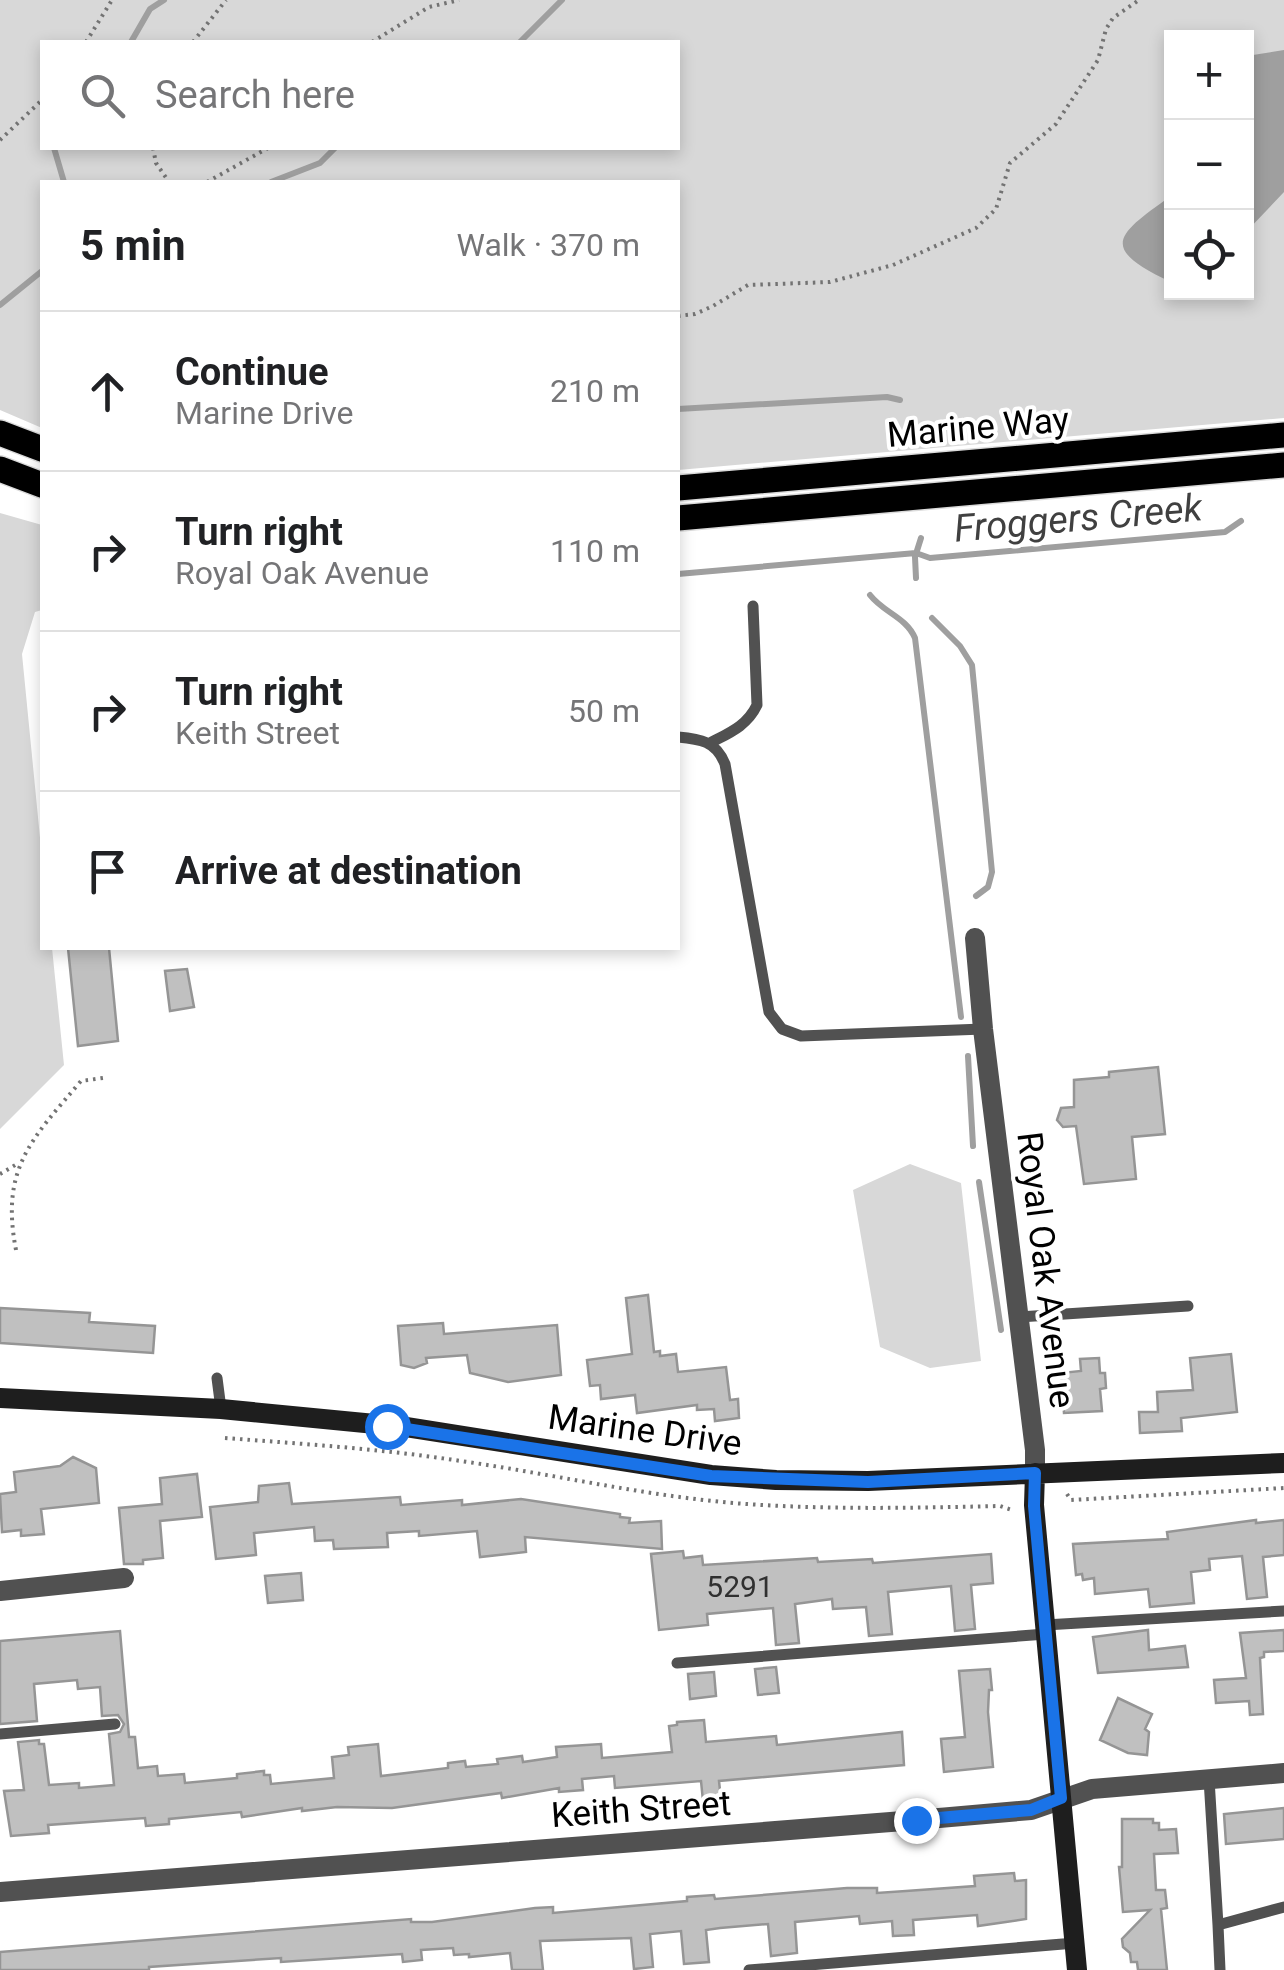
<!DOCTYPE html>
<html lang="en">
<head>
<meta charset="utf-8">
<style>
  :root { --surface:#fff; --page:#f2f2f2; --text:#202124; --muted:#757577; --line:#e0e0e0 }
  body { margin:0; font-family:Roboto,sans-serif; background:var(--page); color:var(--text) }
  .controls { position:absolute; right:30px; top:30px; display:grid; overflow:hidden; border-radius:0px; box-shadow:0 5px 15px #0003 }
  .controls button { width:90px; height:90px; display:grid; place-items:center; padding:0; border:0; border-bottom:2px solid var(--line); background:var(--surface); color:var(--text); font:50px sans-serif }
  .stop { position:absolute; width:30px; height:30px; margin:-22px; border:8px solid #1a73e8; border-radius:50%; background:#fff }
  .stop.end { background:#1a73e8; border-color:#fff; box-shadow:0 2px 10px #0008 }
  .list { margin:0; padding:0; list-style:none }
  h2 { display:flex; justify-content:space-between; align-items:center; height:130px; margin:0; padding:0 40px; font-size:42px }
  h2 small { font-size:32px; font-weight:400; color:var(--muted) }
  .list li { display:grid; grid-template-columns:65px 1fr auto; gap:30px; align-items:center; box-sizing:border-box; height:160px; padding:0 40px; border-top:2px solid var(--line) }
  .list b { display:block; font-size:38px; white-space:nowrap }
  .list p { margin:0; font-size:32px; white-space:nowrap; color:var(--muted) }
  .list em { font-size:32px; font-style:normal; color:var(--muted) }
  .icon { flex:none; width:55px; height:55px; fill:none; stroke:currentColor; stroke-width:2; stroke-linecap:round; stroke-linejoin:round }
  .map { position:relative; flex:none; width:1284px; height:1970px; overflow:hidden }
  .search { position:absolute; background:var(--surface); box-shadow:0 5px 15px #0003; left:40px; top:40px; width:640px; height:110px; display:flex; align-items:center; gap:25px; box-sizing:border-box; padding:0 35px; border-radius:0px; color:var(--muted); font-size:38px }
  .panel { position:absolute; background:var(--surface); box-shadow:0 5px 15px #0003; left:40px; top:180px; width:640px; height:770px; border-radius:0px }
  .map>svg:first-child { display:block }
</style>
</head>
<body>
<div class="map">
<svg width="1284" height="1970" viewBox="0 0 1284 1970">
  <rect width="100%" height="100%" fill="#fff"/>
  <!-- green -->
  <path fill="#d8d8d8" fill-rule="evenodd" d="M0 0H1284V418L678 470V182H42V428L0 410ZM1172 38H1246V292H1172ZM42 42H678V148H42Z
    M0 513 42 525V610L35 612 22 654 42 858V948H52L64 1065 0 1129Z
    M910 1164 961 1183 981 1361 930 1368 880 1347 853 1190Z"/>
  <!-- water -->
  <path fill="#9f9f9f" d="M1284 50V192L1247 231V61L1253 55Z
    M1171 196V282C1098 248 1116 235 1171 196Z"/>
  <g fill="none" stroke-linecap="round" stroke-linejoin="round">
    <!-- stream -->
    <path stroke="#9f9f9f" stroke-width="6" d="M131 42 150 9 164 0
      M520 42 562 0
      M54 148 64 182
      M271 182 320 163 335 148
      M0 305 42 271
      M678 409 887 397 900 400
      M678 574 916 553 930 558 1225 532 1241 521
      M916 578 915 557 921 538
      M870 595C884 613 906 617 915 638L961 1017
      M932 618 960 646 972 665 992 872 988 887 976 896
      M968 1056 973 1146
      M979 1182 1001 1330"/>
  </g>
  <!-- building -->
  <path fill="#c0c0c0" stroke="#959595" stroke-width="2.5" d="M68 948H109L118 1041 78 1046Z
    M187 969 194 1007 170 1011 165 971Z
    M1158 1067 1165 1134 1132 1137 1136 1179 1084 1184 1076 1126 1063 1127 1057 1120 1061 1108 1074 1107V1080L1109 1077V1072Z
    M648 1295 654 1352 660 1351V1356L676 1354 678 1372 726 1367 730 1400 738 1399 739 1418 715 1421 714 1409 697 1410V1405L637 1413 635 1395 601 1399 600 1385 590 1386 587 1360 632 1354 626 1298Z
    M0 1308 90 1313 89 1322 155 1326 153 1353 0 1343Z
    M443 1323 444 1334 557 1325 561 1375 508 1382 470 1373 467 1355 426 1358 427 1363 414 1368 401 1365 398 1326Z
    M1231 1354 1237 1412 1181 1418 1182 1431 1140 1433 1139 1412H1158L1157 1392 1193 1390 1190 1358Z
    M1099 1358 1100 1373H1105L1106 1388 1100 1389 1102 1411 1064 1413 1061 1373 1081 1371 1080 1359Z
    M73 1457 96 1468 99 1503 41 1509 44 1534 21 1536V1530L2 1532 0 1494 16 1492 14 1472 60 1466Z
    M197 1474 202 1517 160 1521 163 1558 143 1560V1564H124L119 1508 162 1504 160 1478Z
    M289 1483 292 1504 400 1497 401 1505 462 1500V1505L521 1499 620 1514V1517L630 1518 629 1523 661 1521 662 1549 525 1537 526 1552 480 1557 477 1531 419 1536V1531L387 1533 388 1547 334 1549 333 1540 315 1541 314 1527 254 1533 256 1555 216 1559 210 1507 258 1502 259 1486Z
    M1256 1520V1523L1284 1520V1555L1263 1557 1267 1597 1247 1599 1242 1556 1209 1559 1210 1570 1191 1572 1194 1603 1150 1607 1148 1589 1095 1594 1094 1578 1083 1580 1082 1574 1076 1575 1073 1544 1168 1539 1167 1532Z
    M683 1551 684 1558 702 1556 703 1565 817 1558 818 1562 872 1559 873 1563 991 1554 993 1583 971 1585 975 1629 955 1631 951 1586 888 1592 892 1634 869 1636 866 1607 833 1609 832 1599 795 1604 799 1643 776 1645 773 1608 707 1614 708 1625 659 1630 651 1554Z
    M301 1573 303 1600 268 1603 265 1576Z
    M1148 1630 1149 1650 1185 1646 1188 1667 1098 1673 1093 1637Z
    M1284 1630V1651L1264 1652V1657L1260 1658 1263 1714 1250 1715 1249 1701 1216 1703 1214 1680 1246 1678 1240 1633Z
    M120 1631 129 1737H135L138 1768 157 1766 158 1776 184 1774 185 1783 237 1778V1774L264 1771V1775H270L271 1784 334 1778 332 1757 349 1755 348 1747 378 1744 381 1776 448 1768V1763L465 1761 466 1767 498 1764 497 1759 522 1756 523 1762 557 1757 556 1747 601 1744 602 1758 672 1752 669 1726 677 1725V1722L704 1720 706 1742 776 1736 777 1745 902 1732 904 1765 719 1781 721 1800 703 1801 701 1781 615 1788 614 1776 582 1779 583 1790 559 1792V1788L502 1798 501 1793 392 1808 337 1807 302 1811V1808L242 1817 241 1812 169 1819V1824L146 1826 145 1818 48 1825 49 1833 11 1836 4 1791 24 1790 18 1742 39 1740V1744H44L49 1785 79 1783V1788L114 1785 109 1734 120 1732 124 1724 118 1715 102 1716 100 1687 78 1689 77 1680 34 1684 37 1721 0 1724V1641Z
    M776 1667 779 1693 758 1695 755 1669Z
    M990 1669 992 1690H989L988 1712 993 1767 944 1772 941 1739 965 1737 959 1671Z
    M714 1672 716 1696 690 1699 688 1674Z
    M1118 1698 1152 1714 1145 1729 1149 1732 1147 1755 1128 1753 1100 1740Z
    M1284 1808V1839L1226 1844 1224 1814Z
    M1122 1819H1153V1823H1159V1830L1176 1829 1178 1853 1154 1854 1156 1890H1165L1167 1908 1161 1909 1167 1970H1138L1137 1962H1131L1130 1953 1123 1947 1122 1939 1150 1910 1123 1912 1119 1867H1122Z
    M1014 1873 1015 1881 1026 1880V1919L978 1926 977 1915 913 1920 914 1935 893 1936 892 1921 860 1924 859 1916 795 1922 797 1953 771 1956 768 1924 720 1928 706 1930 709 1962 684 1964 681 1931 650 1934 653 1967 634 1969 631 1938 540 1941 543 1970H512L510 1953 469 1957V1954L454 1955 453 1948 421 1950 422 1960 403 1962 402 1954 281 1962V1958L149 1967V1970H0V1952L411 1919V1922H432L535 1908 553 1907V1913L687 1901V1897L714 1895 715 1899 847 1888H877V1893L906 1891 975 1886 974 1876Z"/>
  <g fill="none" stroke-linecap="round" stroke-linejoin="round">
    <!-- primary casing -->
    <g stroke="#dbdbdb" stroke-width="28">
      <path id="primary" d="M0 433 42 449
        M0 469 42 485
        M678 488 1284 435
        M678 518 1284 465"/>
    </g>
    <!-- path -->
    <path stroke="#737373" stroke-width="4" stroke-dasharray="2.5 5" stroke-linecap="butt" d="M86 42 112 0
      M193 42 226 0
      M372 42 429 7 459 0
      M0 140 42 100
      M153 148 156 163 169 182
      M207 182 268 148
      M678 316 695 314 713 306 748 285 830 282 893 265 976 228 996 209 1010 163 1056 124 1098 60 1106 29 1113 18 1139 0
      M0 1174 17 1164
      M16 1250C0 1168 32 1139 81 1081L103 1078
      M225 1438C304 1444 383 1449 461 1461 552 1474 641 1495 733 1503 822 1510 911 1508 1000 1506L1012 1510
      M1067 1494 1071 1500 1284 1488"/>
    <!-- lane -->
    <path stroke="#515151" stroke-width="11" d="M678 737C700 739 716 741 725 764L769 1012 782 1029 801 1036 983 1029
      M710 743C729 733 747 726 757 705L753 606
      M1019 1317 1188 1306
      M217 1378 221 1409
      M1045 1625 1284 1611
      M677 1663 1046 1634
      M0 1734 115 1724
      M1209 1779 1218 1925
      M749 1970 1075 1943
      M1220 1970 1218 1925 1284 1907"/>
    <!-- street -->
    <path stroke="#515151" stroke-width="20" d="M975 938 983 1029 1035 1450V1473
      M0 1591 124 1578
      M0 1892 916 1820 1031 1810 1092 1789 1284 1773"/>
    <!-- secondary -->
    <path stroke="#1e1e1e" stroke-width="20" d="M0 1398 221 1409 406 1427 711 1475 776 1480 868 1481 1284 1463
      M1035 1473 1034 1505 1077 1970"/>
    <!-- primary -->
    <use href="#primary" stroke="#000" stroke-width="25"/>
  </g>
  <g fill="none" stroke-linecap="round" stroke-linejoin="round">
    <!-- route -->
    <path stroke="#1a73e8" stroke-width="12" d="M387 1426 711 1476 868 1482 1035 1473 1034 1506 1061 1798 1031 1810 916 1820"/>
  </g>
  <g text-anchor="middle" stroke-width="8" stroke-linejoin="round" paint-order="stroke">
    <!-- number labels -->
    <g font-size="30" fill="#303030">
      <text x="740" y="1597">5291</text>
    </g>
    <!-- street labels -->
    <g font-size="35" fill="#000" stroke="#fff">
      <text transform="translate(978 427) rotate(-5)" y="12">Marine Way</text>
      <text transform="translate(1046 1270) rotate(83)" y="12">Royal Oak Avenue</text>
      <text transform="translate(645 1430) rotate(8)" y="12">Marine Drive</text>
      <text transform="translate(641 1809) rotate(-4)" y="12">Keith Street</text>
    </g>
    <!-- water labels -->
    <g font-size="38" font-style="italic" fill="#404040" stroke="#fff">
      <text transform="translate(1078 518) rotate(-5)" y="13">Froggers Creek</text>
    </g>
  </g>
</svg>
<div class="controls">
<button>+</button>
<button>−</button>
<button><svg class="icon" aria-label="locate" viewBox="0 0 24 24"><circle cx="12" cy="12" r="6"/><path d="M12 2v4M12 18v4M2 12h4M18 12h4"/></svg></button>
</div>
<div class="stop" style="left:387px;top:1426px"></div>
<div class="stop end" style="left:916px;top:1820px"></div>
<div class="search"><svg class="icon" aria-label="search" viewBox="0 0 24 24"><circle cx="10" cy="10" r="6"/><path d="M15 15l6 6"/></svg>Search here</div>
<section class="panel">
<h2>5 min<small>Walk · 370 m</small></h2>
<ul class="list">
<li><svg class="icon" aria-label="ahead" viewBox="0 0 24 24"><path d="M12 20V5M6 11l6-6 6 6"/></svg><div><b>Continue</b><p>Marine Drive</p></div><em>210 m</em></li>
<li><svg class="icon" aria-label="right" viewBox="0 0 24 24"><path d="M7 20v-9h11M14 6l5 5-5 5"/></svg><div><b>Turn right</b><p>Royal Oak Avenue</p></div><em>110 m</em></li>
<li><svg class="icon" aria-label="right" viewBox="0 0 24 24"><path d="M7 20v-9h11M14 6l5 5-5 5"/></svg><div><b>Turn right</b><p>Keith Street</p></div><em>50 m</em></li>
<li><svg class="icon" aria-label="arrive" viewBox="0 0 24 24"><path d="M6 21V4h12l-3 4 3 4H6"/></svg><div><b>Arrive at destination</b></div></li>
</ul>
</section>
</div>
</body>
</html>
